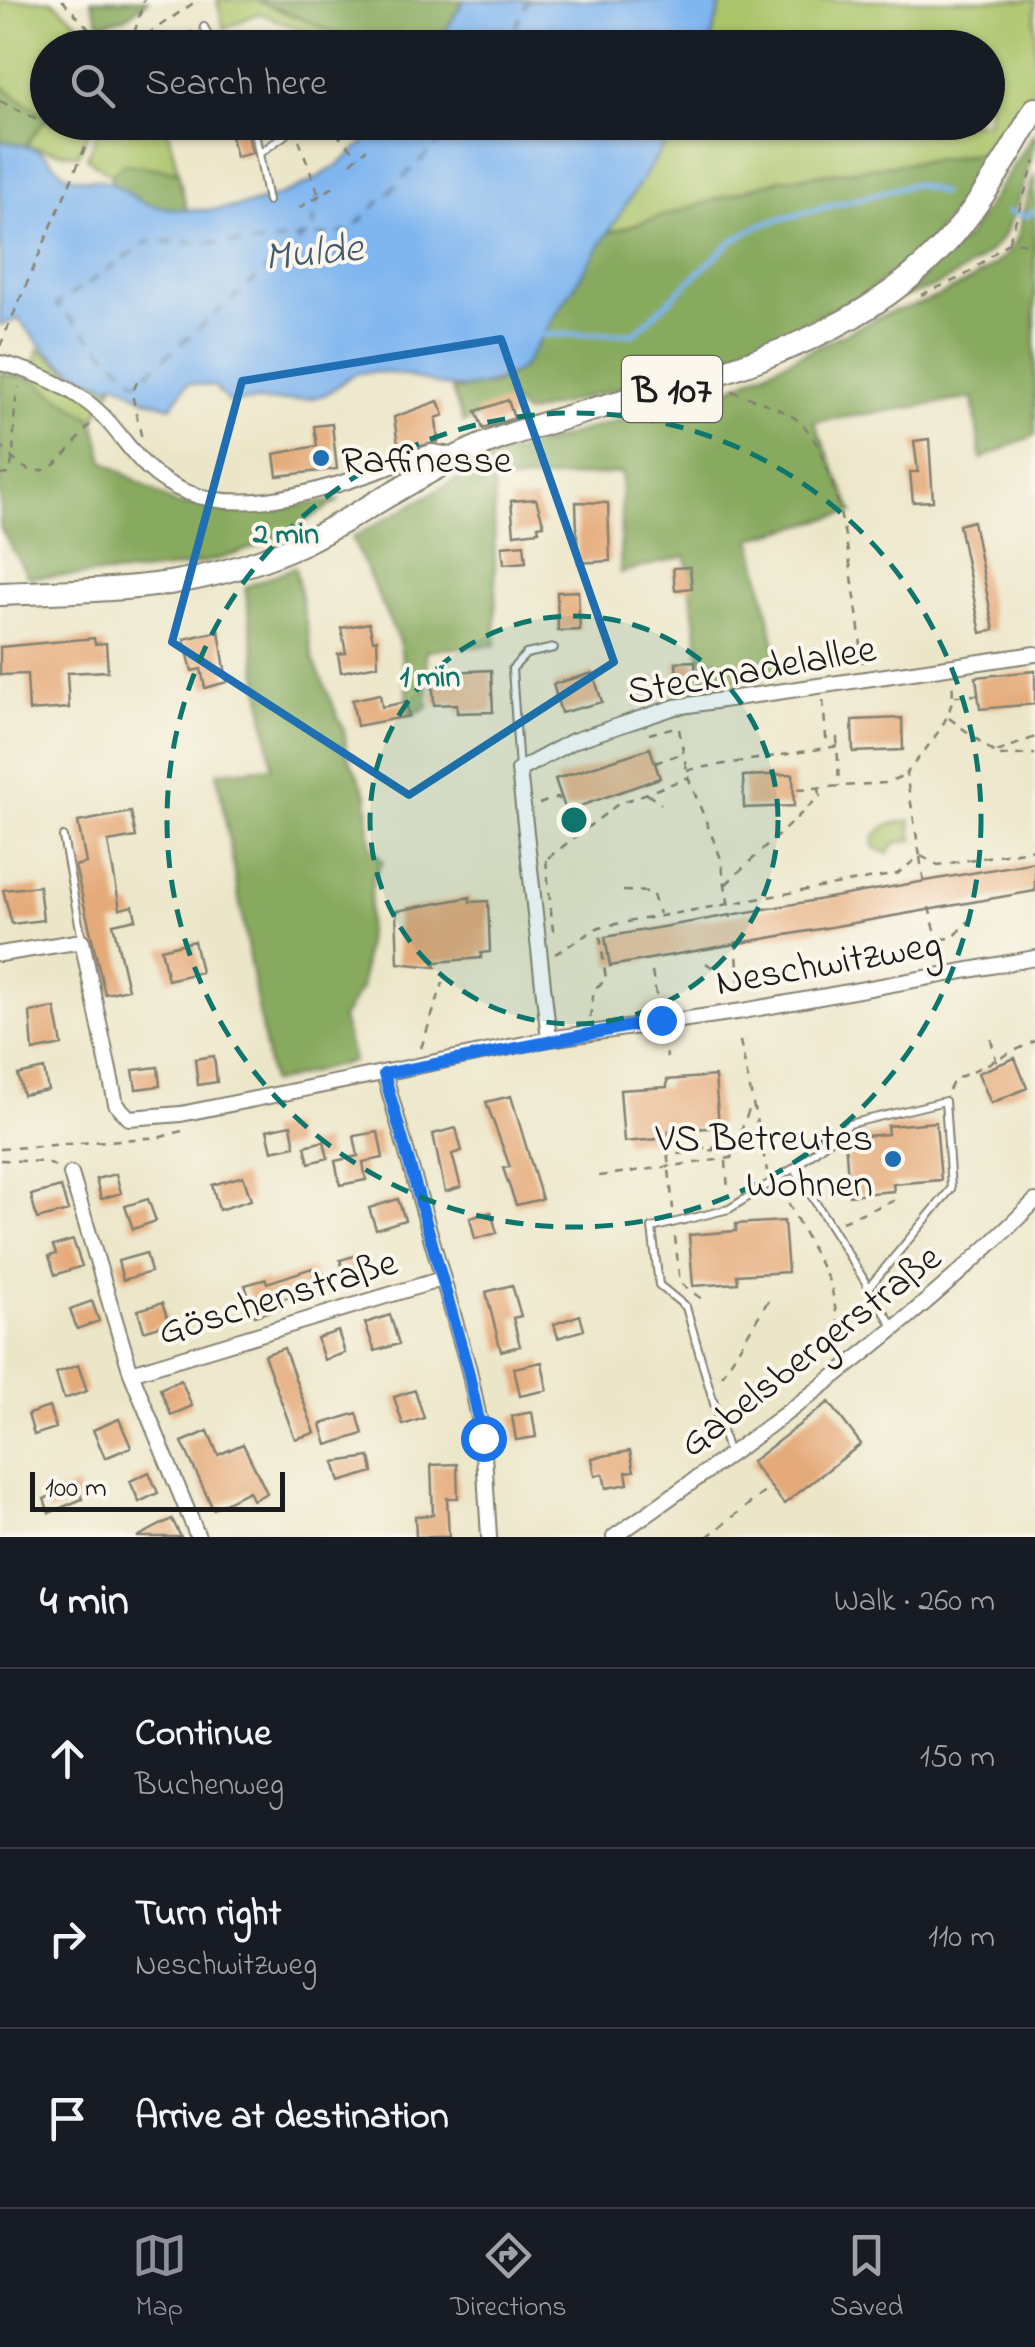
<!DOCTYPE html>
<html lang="en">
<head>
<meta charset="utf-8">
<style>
  :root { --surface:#171b24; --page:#242831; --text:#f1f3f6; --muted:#9ea1a6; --line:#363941; --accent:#8c9099 }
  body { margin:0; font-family:"Indie Flower",sans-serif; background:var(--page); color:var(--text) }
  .scale { position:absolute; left:30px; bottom:25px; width:255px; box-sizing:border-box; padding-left:10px; border:5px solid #1c1c1c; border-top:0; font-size:28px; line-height:35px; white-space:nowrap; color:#1c1c1c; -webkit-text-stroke:8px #fbf7ec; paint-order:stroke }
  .stop { position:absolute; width:30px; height:30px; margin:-22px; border:8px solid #1a73e8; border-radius:50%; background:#fff }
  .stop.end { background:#1a73e8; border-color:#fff; box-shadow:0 2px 10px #0008 }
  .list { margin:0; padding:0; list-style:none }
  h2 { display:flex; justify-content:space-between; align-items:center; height:130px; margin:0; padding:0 40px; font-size:42px }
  h2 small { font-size:32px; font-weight:400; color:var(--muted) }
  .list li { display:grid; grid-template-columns:65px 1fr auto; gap:30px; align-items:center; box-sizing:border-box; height:180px; padding:0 40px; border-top:2px solid var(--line) }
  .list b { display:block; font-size:38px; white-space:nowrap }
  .list p { margin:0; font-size:32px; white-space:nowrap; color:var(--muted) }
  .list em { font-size:32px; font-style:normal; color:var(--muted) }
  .icon { flex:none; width:55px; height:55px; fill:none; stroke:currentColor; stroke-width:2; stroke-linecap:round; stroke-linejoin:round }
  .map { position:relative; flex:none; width:1035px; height:1537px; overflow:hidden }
  .search { position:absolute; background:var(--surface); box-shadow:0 2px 8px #0004; left:30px; right:30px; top:30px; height:110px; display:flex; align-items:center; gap:25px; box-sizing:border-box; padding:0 35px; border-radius:55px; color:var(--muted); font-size:38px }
  .sheet { height:670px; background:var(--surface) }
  nav { display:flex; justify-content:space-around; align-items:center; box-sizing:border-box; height:140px; border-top:2px solid var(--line); background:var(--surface); font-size:28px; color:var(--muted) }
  nav a { display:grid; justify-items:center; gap:5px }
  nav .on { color:var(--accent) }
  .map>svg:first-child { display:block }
</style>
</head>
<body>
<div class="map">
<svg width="1035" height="1537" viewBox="0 0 1035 1537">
  <rect width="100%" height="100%" fill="#fbf7ec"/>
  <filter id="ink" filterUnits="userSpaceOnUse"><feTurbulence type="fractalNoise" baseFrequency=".01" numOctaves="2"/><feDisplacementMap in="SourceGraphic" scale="20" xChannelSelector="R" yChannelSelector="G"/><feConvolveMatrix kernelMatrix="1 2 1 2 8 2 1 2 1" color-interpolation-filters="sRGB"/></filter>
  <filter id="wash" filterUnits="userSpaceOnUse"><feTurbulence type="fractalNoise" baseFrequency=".0048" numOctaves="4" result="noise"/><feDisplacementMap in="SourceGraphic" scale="40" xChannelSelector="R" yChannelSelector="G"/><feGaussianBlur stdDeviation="2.25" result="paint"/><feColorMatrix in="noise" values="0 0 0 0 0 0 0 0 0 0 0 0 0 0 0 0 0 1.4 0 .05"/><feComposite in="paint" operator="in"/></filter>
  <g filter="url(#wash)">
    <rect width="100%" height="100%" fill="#ece6c9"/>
    <!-- green -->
    <path fill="#abc46a" stroke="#647043" stroke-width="2.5" d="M0 0H52L94 36 96 47 48 48V122L93 123 78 155 25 146 47 117 0 85Z
      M217 0H257L369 47H345L259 13 224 29Z
      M722 0H1035V89L1001 151 778 180 605 234 678 123 988 122V48L709 47Z
      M100 123H166L178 171 123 164 111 175 87 158Z
      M39 349 72 373 115 382 94 420 30 378Z
      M910 820 913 840 896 843 888 854 874 847V836L888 825Z"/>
    <!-- forest -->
    <path fill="#88aa5e" stroke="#52633d" stroke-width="2.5" d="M91 0H148L127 17 100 24Z
      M256 0H464L436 48 369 47Z
      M0 85 47 117 25 146 0 141Z
      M1035 132C1035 152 1012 229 998 243 977 266 932 292 901 297L968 236Z
      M1001 151 929 242 866 294 720 360 525 414 513 402 463 423 452 390 495 384 522 368 605 234 778 180Z
      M123 164 178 171 187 211 145 204 112 183 111 175Z
      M1035 174V435L981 459 973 398 814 422 853 512 752 538 781 673 705 689 686 556 620 573 622 473 494 483 496 645 426 650 428 708 410 715 400 644 352 538 495 458 645 412 705 400 892 311C921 308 1012 267 1018 235 1022 214 1027 195 1035 174Z
      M0 373 30 378 94 420 104 461 175 504 262 510 340 500C318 513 296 528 273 539 196 576 111 574 28 577L0 527Z
      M295 567 313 659 344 730 347 755 367 794 371 847 383 862 373 876 361 988 342 1018 353 1061 271 1083 217 772 272 767 245 587Z"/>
    <!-- water -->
    <path fill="#80b6ef" stroke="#4e6986" stroke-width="2.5" d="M464 0H722L709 47H436Z
      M381 123H678L522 368C446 413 428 365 359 373 345 375 335 393 320 396 292 403 257 400 228 402L214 386 188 383 171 407 145 399 116 382 109 386C68 372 44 354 19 319L0 325V141C15 144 31 146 44 154 54 161 60 174 73 177 85 181 99 178 111 183 125 189 136 202 151 205 234 223 327 191 381 123Z"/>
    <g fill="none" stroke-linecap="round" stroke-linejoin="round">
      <!-- stream -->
      <path stroke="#80b6ef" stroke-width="5" d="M1008 212 1027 216 1035 211
        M537 335 635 333 732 241 762 224 914 184 941 193"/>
      <!-- ferry -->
      <path stroke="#445a70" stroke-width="2.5" stroke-dasharray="12 10" stroke-linecap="butt" d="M506 48 528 0
        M319 195 313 229 137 382 56 305 149 241 256 244 349 232 459 122"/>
    </g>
    <g id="blocks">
      <!-- building -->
      <path fill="#e5aa79" d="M246 124 252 153 236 157 229 128Z
        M508 400 514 418 483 429 476 411Z
        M438 401 444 415 436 418 438 442 405 450 402 443 398 445 394 417Z
        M332 424 337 469 277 476 274 454 317 446 314 426Z
        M929 439 933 501 913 502 910 472H918L914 441Z
        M536 499 544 525 538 526 539 531 514 534 511 501Z
        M576 502 608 503 610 561 578 563Z
        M973 521 994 630 981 633 959 525Z
        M524 544 526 562 504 564 502 546Z
        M690 567 692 588 675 590 673 568Z
        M578 591 580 630 558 631 557 592Z
        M369 623 373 640 377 639 378 665 341 672 338 654 346 653 341 628Z
        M219 631 227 682 205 688 201 669 192 671 184 639Z
        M94 638 95 644 106 643 108 671 67 673 69 708 29 711 27 674 0 675V647Z
        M695 661 696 679 677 680 676 662Z
        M491 670 493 712 457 713V704L434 705 432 673Z
        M1035 671V704L980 709 976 677Z
        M593 673 602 702 561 713 553 684Z
        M380 694 382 707 406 702 409 716 357 726 352 700Z
        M902 718 903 750 853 752 852 720Z
        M650 748 660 778 566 811 555 779Z
        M793 774 794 806 744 808 743 776Z
        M131 812 136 837 108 842 120 909 133 906 136 919 113 924 128 989 105 994 75 866 86 863 78 822Z
        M1035 862V891L610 966 605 937Z
        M39 886 43 920 12 924 3 890Z
        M470 897V902L488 901 490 952 481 953V958L435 962 436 967 398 963 396 911Z
        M194 941 201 972 168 980 161 949Z
        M55 1008 62 1045 33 1051 30 1012Z
        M214 1056 217 1082 198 1085 195 1059Z
        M1015 1058 1027 1088 991 1103 978 1073Z
        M158 1067 160 1086 136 1089 133 1070Z
        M44 1069 48 1090 23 1095 18 1075Z
        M715 1076 719 1127 669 1131V1138L624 1142 620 1090 667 1087V1080Z
        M511 1096 542 1199 516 1205 503 1168 510 1167 486 1102Z
        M936 1122 941 1180 893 1184 894 1191 849 1195 845 1138 888 1134 887 1126Z
        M291 1125 295 1146 272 1151 267 1130Z
        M456 1128 462 1151 452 1154 461 1187 445 1192 433 1134Z
        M378 1132 383 1158 363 1162 366 1180 340 1185 335 1161 358 1156 354 1136Z
        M324 1141 328 1158 309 1163 305 1146Z
        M116 1174 121 1193 101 1199 96 1179Z
        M243 1176 251 1200 219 1210 212 1185Z
        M61 1187 68 1211 37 1219 31 1195Z
        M148 1199 156 1221 133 1229 125 1206Z
        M398 1199 405 1220 376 1229 369 1208Z
        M491 1212 497 1233 475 1239 470 1218Z
        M784 1221 788 1272 737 1275 738 1283 693 1286 689 1235 736 1231V1224Z
        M73 1240 82 1266 55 1275 49 1256 56 1254 53 1246Z
        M146 1253 151 1272 123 1280 118 1261Z
        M361 1254 366 1272 346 1278 340 1260Z
        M312 1268 318 1287 277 1301 280 1308 255 1316 245 1285 266 1279 267 1283Z
        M512 1285 521 1316 513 1318 520 1346 501 1351 486 1292Z
        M92 1301 99 1321 77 1329 70 1309Z
        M162 1303 169 1323 144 1331 138 1310Z
        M390 1315 399 1344 375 1351 365 1323Z
        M580 1315 584 1330 558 1338 554 1324Z
        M338 1331 345 1353 324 1360 317 1338Z
        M284 1348 315 1433 295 1439 264 1355Z
        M542 1362 547 1390 520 1396 514 1368Z
        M78 1365 87 1391 64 1399 56 1373Z
        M181 1380 192 1406 171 1415 160 1389Z
        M415 1390 424 1418 403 1425 394 1397Z
        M829 1402 861 1444 784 1504 751 1462Z
        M49 1407 56 1428 34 1435 28 1414Z
        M532 1412 536 1437 516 1440 512 1416Z
        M357 1413 363 1434 327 1445 321 1424Z
        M119 1419 131 1447 105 1458 93 1430Z
        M208 1431 218 1455 243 1444 267 1493 253 1500 249 1491 213 1509 182 1442Z
        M630 1451 634 1471 626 1472 628 1484 606 1488 603 1474 595 1476 592 1458Z
        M370 1457 373 1472 340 1482 334 1462Z
        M457 1464 458 1498H447L449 1537H416L415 1516 433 1515 431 1465Z
        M149 1472 158 1493 139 1502 130 1481Z
        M77 1485 82 1499 49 1513 44 1499Z
        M172 1519 181 1537H137Z"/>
    </g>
  </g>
  <g filter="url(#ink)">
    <use href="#blocks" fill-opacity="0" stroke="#848172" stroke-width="2.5"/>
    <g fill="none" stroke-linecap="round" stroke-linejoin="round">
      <!-- service casing -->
      <g stroke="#848172" stroke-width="10">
        <path id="service" d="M204 27 215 48
          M253 122 268 201
          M260 153 296 127
          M519 769 512 669 526 654 554 648
          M63 837 82 940
          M794 1168 893 1326
          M728 1452 686 1307 659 1285 652 1228 729 1209 794 1168 849 1124 945 1101 951 1189 870 1286"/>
      </g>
      <!-- minor casing -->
      <g stroke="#848172" stroke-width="18">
        <path id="minor" d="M0 363C35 371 76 389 102 415 118 431 130 451 147 467 223 540 349 479 432 452L456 456
          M0 954 82 941 116 1104 129 1118 181 1114 549 1039 743 1011 1035 958
          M549 1039 519 770 573 741 675 707 1035 654
          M384 1073 469 1370 483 1438 489 1537
          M71 1174 131 1373 198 1537
          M131 1373 442 1279
          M614 1537C761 1434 909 1328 1035 1201"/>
      </g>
      <!-- primary casing -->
      <g stroke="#848172" stroke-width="26">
        <path id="primary" d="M0 594C112 589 198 592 303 543 370 511 433 462 503 437 658 383 854 363 962 224 990 188 1013 149 1035 109"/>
      </g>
      <!-- path -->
      <path stroke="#848172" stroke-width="2.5" stroke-dasharray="8 8" stroke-linecap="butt" d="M62 0 89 29 131 44 193 32
        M133 44 198 0
        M130 48 144 0
        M0 101 39 120 90 134
        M324 122 359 156
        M299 140 319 195
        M351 163 366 149
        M299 208 337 185
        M1009 241 1035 161
        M921 295 964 276 1009 242 1035 244
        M0 346 96 122
        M137 382 132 394 142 439
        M732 391C752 399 787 409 802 424 843 465 856 606 863 663
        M0 444C41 498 60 461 91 423
        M0 475 9 474C18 445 10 415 19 387
        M955 696 978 695
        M823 700 826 738H837L839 787
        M949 718 999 756 1035 754
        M679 729 688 777 720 856 731 918
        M649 734 679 726
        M997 752 1035 737
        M655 763 683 753
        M687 770 838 746
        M798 789 885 783 905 775
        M647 794 661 804
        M539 804 558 797 572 836
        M921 856 938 865 1035 849
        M920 857 924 883
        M548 858 618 804 687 778
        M546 860 553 931
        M726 884 820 796 819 788
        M623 891 652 892 659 914
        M929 907 942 958
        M941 939 953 938 973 916
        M736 941 740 994
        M555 954 599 927 897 874 920 856 906 774C925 748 958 717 952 684
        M706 963 725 976 734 974
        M652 972 658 1005
        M590 1018 594 989 606 980 599 928
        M664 1037 667 1058
        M991 1039 997 1065
        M740 1041 767 1171
        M421 1048 443 983
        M949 1090 954 1080 1035 1041
        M666 1139 673 1209
        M667 1142 683 1150 713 1147 714 1150 669 1155
        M0 1149 161 1137 182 1131
        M0 1160 46 1162 56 1167
        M726 1161 728 1192
        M599 1176 731 1158 750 1107
        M781 1189 831 1285 839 1329
        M842 1221 901 1198
        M675 1237 680 1283 706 1302
        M722 1376 771 1296
        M707 1537 771 1487"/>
      <!-- service -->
      <use href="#service" stroke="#fff" stroke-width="6"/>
      <!-- minor -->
      <use href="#minor" stroke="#fff" stroke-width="14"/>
      <!-- primary -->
      <use href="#primary" stroke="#fff" stroke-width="22"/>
    </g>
  </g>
  <g fill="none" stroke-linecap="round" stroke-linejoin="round" filter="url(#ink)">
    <!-- route -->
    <path stroke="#1a73e8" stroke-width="12" d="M483 1438 468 1370 384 1074 661 1020"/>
  </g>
  <!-- marked area -->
  <path fill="none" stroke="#1f6fb2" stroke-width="8" stroke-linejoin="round" d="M501 339 614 662 409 795 172 642 242 381Z"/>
  <!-- distance rings -->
  <circle cx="574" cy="820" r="204" fill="#0f766e" fill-opacity=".12"/>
  <g fill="none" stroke="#0f766e" stroke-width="5" stroke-dasharray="18 12">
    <circle cx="574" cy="820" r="204"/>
    <circle cx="574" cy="820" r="407"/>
  </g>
  <!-- markers -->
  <g fill="#1f6fb2" stroke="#fbf7ec" stroke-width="4">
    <circle cx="321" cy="458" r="10"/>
    <circle cx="893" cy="1159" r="10"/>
  </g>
  <g text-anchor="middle" stroke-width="8" stroke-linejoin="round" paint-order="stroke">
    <!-- shield labels -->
    <rect fill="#fbf7ec" stroke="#5f5e5a" stroke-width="2.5" x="622" y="356" width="100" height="66" rx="8"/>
    <g font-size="38" font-weight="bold" fill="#1c1c1c">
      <text x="672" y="402">B 107</text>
    </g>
    <!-- poi labels -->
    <g font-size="40" fill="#1c1c1c" stroke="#fbf7ec" text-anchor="start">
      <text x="341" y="472">Raffinesse</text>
      <text x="873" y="1150" text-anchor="end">VS Betreutes<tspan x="873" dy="46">Wohnen</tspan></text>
    </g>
    <!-- street labels -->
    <g font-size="40" fill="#1c1c1c" stroke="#fbf7ec">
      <text transform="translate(751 668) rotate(-10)" y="14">Stecknadelallee</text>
      <text transform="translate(828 961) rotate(-10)" y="14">Neschwitzweg</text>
      <text transform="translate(277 1295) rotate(-17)" y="14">Göschenstraße</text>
      <text transform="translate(809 1349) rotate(-38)" y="14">Gabelsbergerstraße</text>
    </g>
    <!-- water labels -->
    <g font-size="42" font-style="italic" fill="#445a70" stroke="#fbf7ec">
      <text transform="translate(313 250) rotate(-6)" y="15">Mulde</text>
    </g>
  </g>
  <circle cx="574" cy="820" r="15" fill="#0f766e" stroke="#fbf7ec" stroke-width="5"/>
  <g font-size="30" text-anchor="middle" font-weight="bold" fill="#0f766e" stroke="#fbf7ec" stroke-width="8" stroke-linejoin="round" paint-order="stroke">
    <text x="286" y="543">2 min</text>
    <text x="430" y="686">1 min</text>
  </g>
</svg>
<div class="scale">100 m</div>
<div class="stop" style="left:483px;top:1438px"></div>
<div class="stop end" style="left:661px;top:1020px"></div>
<div class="search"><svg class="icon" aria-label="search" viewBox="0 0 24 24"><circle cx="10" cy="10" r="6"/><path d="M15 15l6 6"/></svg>Search here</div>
</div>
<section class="sheet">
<h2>4 min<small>Walk · 260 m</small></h2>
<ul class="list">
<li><svg class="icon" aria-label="ahead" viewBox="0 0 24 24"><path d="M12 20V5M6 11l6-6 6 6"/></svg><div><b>Continue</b><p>Buchenweg</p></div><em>150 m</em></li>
<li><svg class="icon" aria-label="right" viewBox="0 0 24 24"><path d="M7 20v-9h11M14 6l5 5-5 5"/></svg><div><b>Turn right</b><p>Neschwitzweg</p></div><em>110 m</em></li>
<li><svg class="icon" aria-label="arrive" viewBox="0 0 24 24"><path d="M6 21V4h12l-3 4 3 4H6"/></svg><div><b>Arrive at destination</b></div></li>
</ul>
</section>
<nav>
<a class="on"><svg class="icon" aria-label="map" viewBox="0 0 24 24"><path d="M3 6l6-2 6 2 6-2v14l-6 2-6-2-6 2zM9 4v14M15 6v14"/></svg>Map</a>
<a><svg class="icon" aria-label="directions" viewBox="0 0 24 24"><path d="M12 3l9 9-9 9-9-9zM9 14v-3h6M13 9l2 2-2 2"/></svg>Directions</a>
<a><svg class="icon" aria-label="saved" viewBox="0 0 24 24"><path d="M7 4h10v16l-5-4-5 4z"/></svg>Saved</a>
</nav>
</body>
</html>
